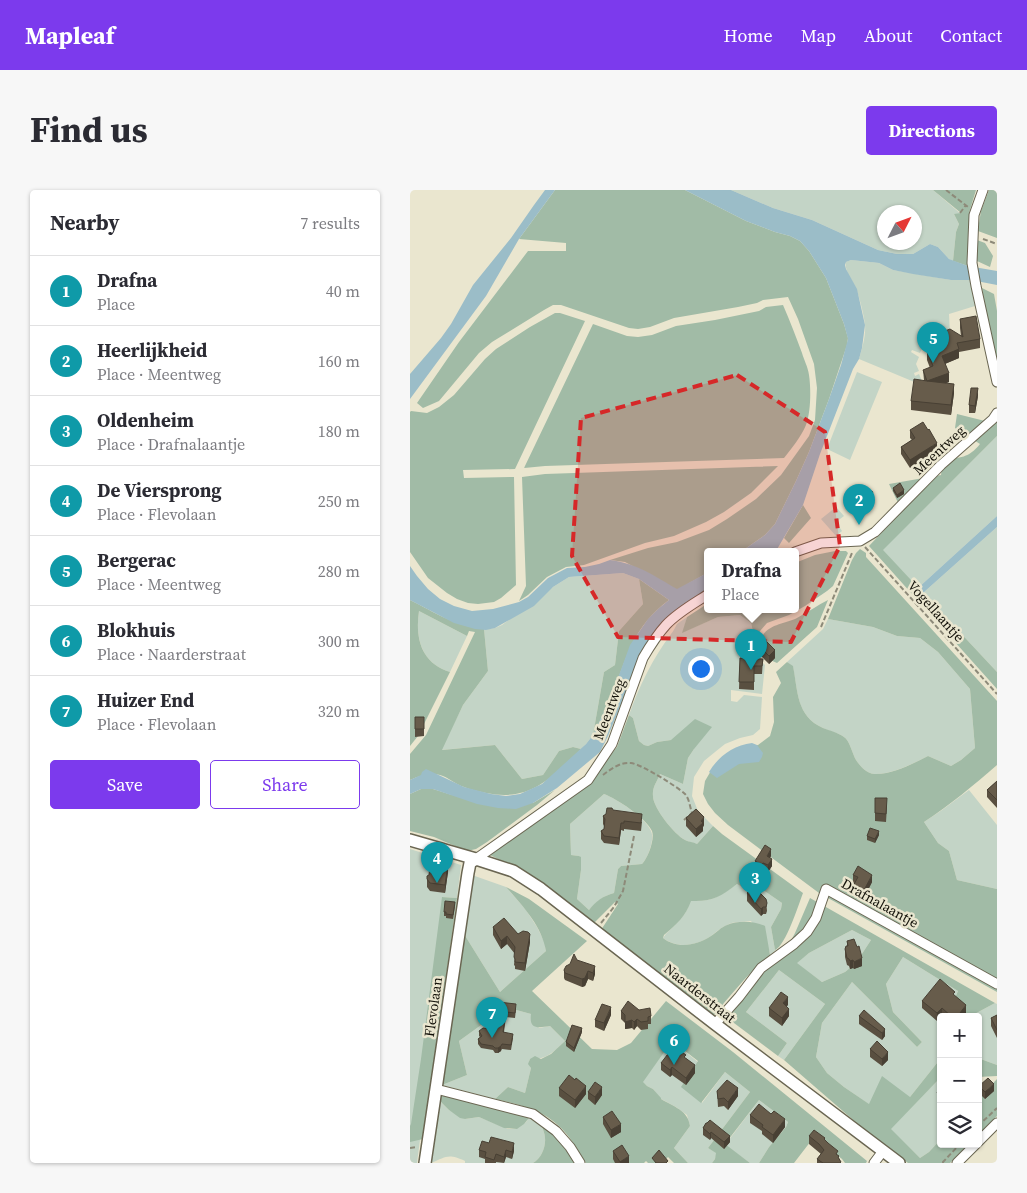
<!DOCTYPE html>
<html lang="en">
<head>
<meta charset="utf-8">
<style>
  :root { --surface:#fff; --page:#f7f7f7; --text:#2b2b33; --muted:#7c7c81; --line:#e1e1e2; --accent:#7c3aed }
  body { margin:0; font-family:"Source Serif 4",serif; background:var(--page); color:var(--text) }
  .controls { position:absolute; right:15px; bottom:15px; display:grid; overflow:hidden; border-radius:5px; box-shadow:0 1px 4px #0004 }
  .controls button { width:45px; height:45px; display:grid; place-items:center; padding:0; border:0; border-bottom:1px solid var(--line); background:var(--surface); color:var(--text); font:25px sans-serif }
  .compass { position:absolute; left:467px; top:15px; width:45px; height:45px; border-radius:50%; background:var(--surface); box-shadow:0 1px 4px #0004; rotate:48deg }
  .you { position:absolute; left:290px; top:478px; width:18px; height:18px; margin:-12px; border:4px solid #fff; border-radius:50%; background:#1a73e8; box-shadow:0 0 0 8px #1a73e833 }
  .badge { display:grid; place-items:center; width:32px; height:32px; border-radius:50%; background:var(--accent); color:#fff; font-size:16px; font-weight:700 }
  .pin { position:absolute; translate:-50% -41px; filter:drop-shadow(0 1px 2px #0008) }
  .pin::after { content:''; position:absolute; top:26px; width:18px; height:15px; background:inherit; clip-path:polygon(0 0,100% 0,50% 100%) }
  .popup { position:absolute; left:294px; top:358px; width:95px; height:65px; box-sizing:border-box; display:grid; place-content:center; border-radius:5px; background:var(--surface); filter:drop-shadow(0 1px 4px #0005); font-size:16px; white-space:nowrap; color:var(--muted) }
  .popup b { font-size:19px; color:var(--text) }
  .popup::after { content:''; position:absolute; left:50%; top:100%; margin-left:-10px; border:10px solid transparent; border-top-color:var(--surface) }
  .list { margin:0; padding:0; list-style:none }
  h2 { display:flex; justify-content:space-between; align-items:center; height:65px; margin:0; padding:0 20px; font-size:21px }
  h2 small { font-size:16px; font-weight:400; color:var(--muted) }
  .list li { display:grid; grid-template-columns:32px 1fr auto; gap:15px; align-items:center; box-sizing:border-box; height:70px; padding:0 20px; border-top:1px solid var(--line) }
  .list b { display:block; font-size:19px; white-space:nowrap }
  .list p { margin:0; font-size:16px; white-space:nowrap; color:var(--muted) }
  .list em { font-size:16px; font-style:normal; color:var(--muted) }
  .actions { display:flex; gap:10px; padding:15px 20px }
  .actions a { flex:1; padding:11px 0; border:1px solid var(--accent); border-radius:5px; text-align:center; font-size:18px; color:var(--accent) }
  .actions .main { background:var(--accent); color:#fff }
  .icon { flex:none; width:28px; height:28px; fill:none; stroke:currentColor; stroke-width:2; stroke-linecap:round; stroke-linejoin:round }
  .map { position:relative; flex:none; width:587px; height:973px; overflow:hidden; border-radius:5px }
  header { display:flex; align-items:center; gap:30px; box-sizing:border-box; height:70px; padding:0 25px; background:var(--accent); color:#fff }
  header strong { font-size:24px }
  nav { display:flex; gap:28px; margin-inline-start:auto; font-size:18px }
  .intro { display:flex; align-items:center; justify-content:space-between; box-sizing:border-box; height:120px; padding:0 30px }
  h1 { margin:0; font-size:35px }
  .button { padding:12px 22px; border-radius:5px; background:var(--accent); color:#fff; font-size:18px; font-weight:700 }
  main { display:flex; gap:30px; padding:0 30px }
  aside { flex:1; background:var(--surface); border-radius:5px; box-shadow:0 1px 4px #0004 }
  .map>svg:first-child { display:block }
</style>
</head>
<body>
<header>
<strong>Mapleaf</strong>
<nav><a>Home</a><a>Map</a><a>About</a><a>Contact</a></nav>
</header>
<div class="intro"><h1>Find us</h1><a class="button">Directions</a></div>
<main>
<aside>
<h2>Nearby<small>7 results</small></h2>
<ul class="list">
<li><span class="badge" style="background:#0f9aa8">1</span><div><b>Drafna</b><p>Place</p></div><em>40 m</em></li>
<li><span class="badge" style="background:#0f9aa8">2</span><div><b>Heerlijkheid</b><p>Place · Meentweg</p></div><em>160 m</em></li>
<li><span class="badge" style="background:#0f9aa8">3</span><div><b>Oldenheim</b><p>Place · Drafnalaantje</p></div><em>180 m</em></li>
<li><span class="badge" style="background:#0f9aa8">4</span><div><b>De Viersprong</b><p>Place · Flevolaan</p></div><em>250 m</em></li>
<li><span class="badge" style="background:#0f9aa8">5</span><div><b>Bergerac</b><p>Place · Meentweg</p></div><em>280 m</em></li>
<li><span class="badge" style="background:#0f9aa8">6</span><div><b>Blokhuis</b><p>Place · Naarderstraat</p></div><em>300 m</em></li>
<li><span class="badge" style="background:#0f9aa8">7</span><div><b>Huizer End</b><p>Place · Flevolaan</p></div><em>320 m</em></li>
</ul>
<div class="actions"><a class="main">Save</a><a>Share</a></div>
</aside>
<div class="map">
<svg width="587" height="973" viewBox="0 0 587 973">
  <rect width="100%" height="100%" fill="#eae6cf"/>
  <!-- green -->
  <path fill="#c3d4c6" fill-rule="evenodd" d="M321 0H523L551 24H544L549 34 546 42 543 71 539 69 528 57 520 54 503 64H487L468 60 402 30 363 18ZM474 22H504V52H474Z
    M441 70 469 73 483 80 541 90H561L565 116 539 124 540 145 524 152 522 148 519 149 520 153 513 156 510 163 502 160 501 162 509 167 506 174 509 181 504 183 505 186 509 184 514 196 449 169C452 159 456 146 455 135 454 125 450 110 447 101 444 91 434 82 436 72Z
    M447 182 472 192 440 270 417 259Z
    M587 246V326L508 398 472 360Z
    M426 317 434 326 426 332 432 341 426 346 411 329Z
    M587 337V482L513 403Z
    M213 383 229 389 233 414 209 441 205 475 194 482 183 545 176 554 171 559 163 557 149 561 133 585 112 589 85 555 31 560 53 515 78 481 74 439 85 438 92 435 143 397 159 387Z
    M9 421 57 446 40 482C11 473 5 447 9 421Z
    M330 425 341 433 345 450 344 454 346 467 355 475 352 504 321 500V511L327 512 334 505 352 507 350 539 343 545 330 548 315 554 305 562 294 571 284 587 282 606 288 621 303 636 287 654C283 653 279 652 275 650 265 645 243 618 243 606 242 597 247 592 250 584L273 594 278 568 284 559 261 550 247 552 238 556 234 555 229 551 223 528 219 525C229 496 243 468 261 444 264 441 265 437 267 434 270 432 274 429 277 427L273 442 308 427Z
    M418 429 463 437 487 446 510 448 528 462 560 499 565 558 551 570 541 576 518 566C502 574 481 585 464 584 456 583 450 576 446 570 442 563 440 551 434 547 427 542 420 542 413 538 386 526 388 501 383 477L377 472 413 439Z
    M559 600 587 635V699L547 690 539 661 528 653 514 632 532 620Z
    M194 604C207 609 235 627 241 641 245 649 238 668 232 674L211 676 208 679 204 703C193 706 186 712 179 720L167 709 171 680V668L169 666 161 665 160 634Z
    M0 659 51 675 47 708 33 707 36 748 7 973H0Z
    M62 685 96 697 116 720 127 737 135 753 136 761 90 802 54 744Z
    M327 694 334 698 346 695 372 713 371 719 361 737 365 760 367 759 360 765 359 760 341 731C334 732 324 731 317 735 312 737 306 742 301 746 286 756 268 759 253 748 256 743 260 740 264 736 272 728 278 721 280 711 302 712 310 706 327 694Z
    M442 740 461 750 446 773 435 782 412 792 386 773 399 763Z
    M493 767 548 801 537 827H531V868L500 907 460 915 434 897 417 883 406 867 412 833 442 792 507 857 512 852 483 822 476 794Z
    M369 780 415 814 374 870 368 866 377 853 336 822Z
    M585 813 587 814V875L568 868V827H559Z
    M99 818 121 824 129 838 140 836 155 851C142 863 138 869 120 869L119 872 121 878 115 903 98 897 85 909 32 895 57 885 49 851 92 820Z
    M262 851 288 872 292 913 315 882 340 902 298 958 307 963 305 969 302 973H278L264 958 280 936 277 925 266 917 251 909 243 899 237 896 232 892Z
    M531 887V949L519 962 510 968 480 939Z
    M349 910 378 932 376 937 359 957 349 973H340L315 955Z
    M30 911 39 920 55 929 69 927 98 939H106L116 932 119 928 132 936C133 940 135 944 135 948 136 957 131 969 123 973H55V971C38 963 36 967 21 973Z"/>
  <!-- forest -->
  <path fill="#a1bba6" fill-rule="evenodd" d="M145 0H275L336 31 365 42 380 46 390 51 399 61 416 88 434 134 438 148 437 155 419 209 399 262 386 291 365 334 355 345 332 361H297V383L267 400 215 372 200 370 238 358 267 352 299 340 317 329 346 309 371 285 399 246 405 230 407 198 404 174 388 129 378 107 353 110 347 113 328 117 264 128 240 137 228 139 219 138 151 115H143L134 120 82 152 69 163 29 211 13 218 7 213 49 152 118 61H156V53L109 49Z
    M523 0H566L559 23V71L558 76 543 71 546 42 549 34 544 24 551 23Z
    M579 0H587V48L568 41V39L571 21Z
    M567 50 575 53 583 66 580 77 567 71Z
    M572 98 584 104 587 121V179L578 138Z
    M373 115C380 131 386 147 392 163 394 170 398 177 399 185 401 198 401 222 396 235 391 247 382 258 374 268L135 276 114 278 183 134 217 146 228 147 242 145 266 136 305 130 349 121 356 117Z
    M145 123H150L175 131 105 279 53 280 54 288 104 287 106 395 91 408 84 412 68 414 58 413 47 409 37 403 18 388 0 362V222L1 221 17 223 29 217 44 205 75 169 86 159 120 137Z
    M547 224 575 231 587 228V246L473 360 587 482V499L459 356 492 321 479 294 531 285 533 269C550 268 559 268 570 254L545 238Z
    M368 276 341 303 314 322 296 332 264 346 235 353 174 375 156 377 137 387 118 405 109 411 116 396 112 287 135 284Z
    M393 315 401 328 379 353 374 348Z
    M450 359 456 363V367L587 511V575C564 595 540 615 514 632L528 653 539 661 547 690 587 699V802L409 703 318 635 305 623 298 614 293 604 295 591 302 579 333 558 348 555 360 546 364 532 363 507 371 493 366 482 377 472 383 476C388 501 386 526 413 538 420 541 427 542 434 547 440 551 442 563 446 570 450 576 456 583 464 584 482 585 502 574 518 566L541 576 551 570 565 558 560 499 528 462 510 448 487 446 463 437 418 429 442 370 446 363Z
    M425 361H436L438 363 423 396 417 401 395 416 379 425 357 433 350 441 345 450 341 433 330 425 308 427 272 443 277 427 297 414V419H385V373L405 365Z
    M229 389 259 410C223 437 217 466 202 506 196 519 189 532 183 545L194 482 205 475 209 441 233 414Z
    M0 410C24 422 47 437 74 439L78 481 53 515 32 560 85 555 112 589 133 585 149 561 163 557 171 559C141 588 121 612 76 603 69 601 61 600 54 597 45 594 38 587 30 585 20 582 9 586 0 590V564L16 545 65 442 59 441 57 446 9 421C5 448 11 473 40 482L8 546 0 556Z
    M418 410 407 437 367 473C361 471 355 466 353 460 352 456 350 450 353 445 360 434 377 433 387 428 398 422 408 415 418 410Z
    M219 525 223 528 229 551 234 555 238 556 247 552 261 550 285 529 302 537 284 559 278 568 273 594 250 584C247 592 242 597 243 606 243 618 265 645 275 650 279 652 283 652 287 654L303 636 312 644 393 703C388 716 376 755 365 760L361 737 371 719 372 713 346 695 341 700 334 698 327 694C310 707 302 712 281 711 276 726 266 735 254 745L253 748C267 759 286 756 301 746 306 743 311 737 317 735 328 730 345 731 355 736L360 765C339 782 322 804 304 825L191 740 208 714 205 712 183 734 114 682 80 665 101 650 157 607 193 574 207 557ZM194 604C207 609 235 627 242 641 245 649 238 668 232 674L211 676 208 679 204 703C193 706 186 711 179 720L167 709 171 680V667L169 666 161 665 160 634Z
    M11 599H23L42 605 123 613 145 600 127 615 77 652 66 659 57 661 24 647 0 641V604Z
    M96 697 119 709 177 751 122 801 182 859 207 860 221 853 256 811 323 862 457 971 456 973H435L432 969 404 947 384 973H349L359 957 376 937 378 932 349 910 315 954 340 973H302L305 969 306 963 298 958 340 902 315 882 291 913 271 897 288 871 262 851 233 892 237 896 243 899 251 908V909C264 917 278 920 280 936L264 958 278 973H264L258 967 252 973H238L236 971 234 973H176C168 960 160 946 149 936 131 919 108 914 85 909L98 897 115 903 121 878 118 874 120 869 125 866 131 869 141 864 155 851 140 836C127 838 119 839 121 824L99 818 92 820 49 851 57 885 32 895 54 744 90 802 136 761C132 736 112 715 96 697Z
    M32 707 47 708 13 949 0 952V936L1 934 11 869Z
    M400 708 585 813 559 827H537L548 801 493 767 476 794 483 822 512 852 507 857 442 792 412 833 406 867 417 883 434 897 459 914 472 886 500 907 531 868V887L481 939 510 968 519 962 531 949V954H559L540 973H498L464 948 374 870 415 814 369 780 336 822 377 853 368 866 316 827 343 791 376 760 385 743ZM442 740 461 750 446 773 435 782 412 792 387 773 399 763Z
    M568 868 587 875V886L568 887Z
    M587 889V926L568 945V909Z
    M35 905 74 914 119 928 114 934 107 939 94 938 69 927 55 929 50 928 39 920 30 911 31 906Z
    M132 936C147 946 155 958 164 973H123C131 969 136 957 135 948 135 944 133 940 132 936Z"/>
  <!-- water -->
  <path fill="#9bbdc8" d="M135 0H145L109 49 76 106 0 209V184L31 148 41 134 63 95 101 48 124 15Z
    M275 0H321L363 18 402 30 468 60 487 64H503L520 54 528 57 539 69 558 76 587 81V95L561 90H541L503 84 483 80 469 73 441 70 436 72 435 75 436 79 447 99 455 135 452 158 449 169 443 179 410 264 393 315 366 361H332L355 345 365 334 386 291 399 262 419 209 431 175 438 149 434 134 416 88 399 61 390 51 380 46 365 42 336 31Z
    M587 326V337L513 403 508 398Z
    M200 370C228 374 243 385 267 399L297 383V400L264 421 249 437 236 454 198 546 190 562 147 598 123 613 106 619 88 618 67 614 23 599H11L0 604V590L11 585 12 582 16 579 54 597 81 604 96 606 110 604 132 594 176 554 183 545 201 507 220 455 238 429 248 419 259 410 229 389 213 383 159 387 143 397 124 416 85 438 76 440 65 439 44 433 0 410V376L7 386 18 399 30 409 44 416 62 421 83 419 109 412 118 407 138 388 157 378 175 377 189 374Z
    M342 553 347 555 353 563 352 567 349 572 329 574 307 588 299 582C308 567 323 555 342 553Z"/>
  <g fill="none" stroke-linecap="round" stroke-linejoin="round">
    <!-- minor casing -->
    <g stroke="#6a6652" stroke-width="11">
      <path id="minor" d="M573 0 564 25 562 73 566 96 587 192
        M385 362 411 353 450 351 465 342 531 275 583 229 587 223
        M66 669 178 590 202 554 233 468C240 456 247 445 256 435 267 423 283 414 297 405
        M305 834 329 807 351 778 384 754 397 742 406 728 416 699 587 794
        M26 899 123 924 146 941 160 957 170 973
        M568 952 587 933
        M464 973 473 961
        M547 973 566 954"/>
    </g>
    <!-- tertiary casing -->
    <g stroke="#6a6652" stroke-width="14">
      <path id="tertiary" d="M0 650 66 669 103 681 131 699 305 834 489 973
        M15 973 58 683 60 673 66 669"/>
    </g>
    <!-- path -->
    <path stroke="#8d8a79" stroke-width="2" stroke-dasharray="5 2.5" stroke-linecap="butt" d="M536 0 558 17
      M550 23 556 15
      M573 49 587 54
      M455 357 587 504
      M411 437 442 363V361
      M193 585C201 579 210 572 221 573 231 574 268 597 275 604 279 608 280 617 282 623L274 630
      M191 733 204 717 213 701 224 646
      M568 936 587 918
      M0 958 7 957
      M533 973V972L550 954"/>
    <!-- minor -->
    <use href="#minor" stroke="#fff" stroke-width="9"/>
    <!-- tertiary -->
    <use href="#tertiary" stroke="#fff" stroke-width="11"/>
  </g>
  <!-- wall -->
  <path fill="#594f40" d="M550 129 570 149V158L549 162V168L535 174 539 192 536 193 544 203 541 225 501 220V211L514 190 513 180 520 178 517 170V161L530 153V143L551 146 550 138Z
    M568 206 565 223H559V215Z
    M500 240 527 261 500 278 491 264V257L502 250 500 248Z
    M483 298 494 304 487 308 483 301Z
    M452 304 463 306 459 312 452 308Z
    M350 457 365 468 359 474 350 465Z
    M330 468 353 469 352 484H344V500L329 499Z
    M5 527H14V546L5 547Z
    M587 591V618L577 607V600Z
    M477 616 476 632 465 631V623Z
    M203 620 232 632 231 641 214 639V641L211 640 209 655 194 653 191 649V641L194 639V636L193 634V626Z
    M276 628 294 635 293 637V641L286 647 276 636Z
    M469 645 465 653 457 650V646Z
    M361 666 360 668 362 676 358 682 353 680 352 682 345 678V671Z
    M38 682 35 703 20 701 17 697V689Z
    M443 685 462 692 453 710 443 704V696L444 693H443Z
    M337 703 356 709 357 721 356 724H353L351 726 337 711Z
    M45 716 43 729 36 728V726H34V722Z
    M83 737 108 744 120 752 115 781 105 779V776L104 775 105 764 97 754 91 759 83 745Z
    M437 751 452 776 444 779 443 778 440 779 439 776 437 775 435 767V759L437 756Z
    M167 770 185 784 183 791 178 789 175 796 172 797 155 790 154 788V780Z
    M545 806 556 823 553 827H533L532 825 527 831 512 818V811Z
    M88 812 106 819 105 828 96 827 94 842 103 848 101 860 92 859 91 861 88 863H85L83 860 71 858 68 854V849L70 847 69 846V841L85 839Z
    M378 815 376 816 379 826 372 836 359 826V818Z
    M229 820 241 826V834H238V839L231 840 227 836 224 840 222 838 215 839V833L211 829V821Z
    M454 820 475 846 472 850 449 834V826Z
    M201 825 194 841 185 837V830Z
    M587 825V848L581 836V828Z
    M172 842 164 862 156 856V852Z
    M460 859 478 870 472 876 460 867Z
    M276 868 285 883 276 895 262 885 260 887 251 880V873Z
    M531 890V914L527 911V900L530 897V892Z
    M569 896 584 901 575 909 569 903Z
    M149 898 176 904 165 918 149 906Z
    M307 901 328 906 318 920 314 916 308 917Z
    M178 902 192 905 185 915 178 909Z
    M340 925 375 937 363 953 352 944V941L340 933Z
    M193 927 211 942 201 948 193 934Z
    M296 933 320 952 314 959 301 948 300 950 293 945V938Z
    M399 946 415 950 428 966 431 973H407V969L411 964 399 954Z
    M79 953 104 961 102 969 96 967 94 973 86 972V973H75V969L69 967V960Z
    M203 961 219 973H205L203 969Z"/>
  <!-- shaded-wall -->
  <path fill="#484034" d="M549 159V168L532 175V166Z
    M539 183V192L517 200V191Z
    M544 194V203L541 225V215Z
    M568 198V206L565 223V216Z
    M527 253V261L500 278V270Z
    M494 300V304L487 308V305Z
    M463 302V306L459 312V308Z
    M365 460V468L359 474V466Z
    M294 627V635L293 637V641L286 647V639L291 631Z
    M211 633V640L209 655V648Z
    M469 641V645L465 653V649Z
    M361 659V666L357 673V666Z
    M362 669V676L358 682V675Z
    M353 673V680L352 682V675Z
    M38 674V682L35 703V695Z
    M462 685V692L453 710V702Z
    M353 717V724L351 726V719Z
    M120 744V752L115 781V773Z
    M97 746V754L91 759V751Z
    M452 768V776L444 779V772Z
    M443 770V778L440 779V771Z
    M185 776V784L183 791V783Z
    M178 781V789L175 796 172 797V789Z
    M378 807V815L373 821V813Z
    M556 815V823L553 827H547Z
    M201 817V825L194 841V833Z
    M532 818V825L527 831V823Z
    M379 819V826L372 836V828Z
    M227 829V836L224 840V832Z
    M222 830V838L215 839V832Z
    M172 838V842L164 862V858Z
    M475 839V846L472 850V843Z
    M91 856V861L88 863V858Z
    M478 862V870L472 876V869Z
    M285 875V883L276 895V888Z
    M262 877V885L260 887V880Z
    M584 894V901L575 909V902Z
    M176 896V904L165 918V910Z
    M192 897V905L185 915V907Z
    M328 898V906L318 920V912Z
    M375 929V937L363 953V945Z
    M211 934V942L201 948V940Z
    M301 942V948L300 950V944Z
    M320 946V952L314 959V952Z
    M104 953V961L102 969V962Z
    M96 960V967L94 973V967Z
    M219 966V973H210V972Z"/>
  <!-- building -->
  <path fill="#675c4b" stroke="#484034" d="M566 126 570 149 547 153 549 159 532 166 539 183 517 191 544 194 541 215 501 211 504 189 517 191 513 180 523 176 517 161 518 158 532 152 530 143 540 139 553 147 550 129Z
    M561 198H568L565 216 559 215Z
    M513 232 518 240 519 239 527 253 500 270 491 257 505 248 500 240Z
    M490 293 494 300 487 305 483 298Z
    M456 298 463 302 459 308 452 304Z
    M356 451 365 460 359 466 350 457Z
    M330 468 353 469 352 476H344V492H329Z
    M5 527H14V539H5Z
    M587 591V610L577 600Z
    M465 608H477L476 624 465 623Z
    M197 618H202L203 620 232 624 231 633 214 631V633H211L209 648 194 646 191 641 194 639 195 629 193 626 196 624Z
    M286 619 294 627 291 631 293 633 286 639 276 628Z
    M460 638 469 641 465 649 457 646Z
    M355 655 361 659 357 666 362 669 358 675 353 673 352 675 345 671Z
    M24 672 38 674 35 695 20 693 17 689V686L19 685 20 676 23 677Z
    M448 676 462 685 453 702 443 696 448 687 443 685Z
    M344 697 356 709 357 713 356 717H353L351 719 337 703Z
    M35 711 45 712 43 725 36 724V722H34Z
    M94 728 108 744 113 741 118 742 120 744 115 773 105 772V769L104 767 105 757 97 746 91 751 83 737Z
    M444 749 447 757 449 756 452 768 444 772 443 770 440 771 439 769 437 768 435 759 436 756H438L437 751Z
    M164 764 167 770 185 776 183 783 178 781 175 788 172 789 155 783 154 780 156 776 160 774Z
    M530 789 545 802 543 804 556 815 547 827H542L532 818 527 823 512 811Z
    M371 802 378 807 373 813 379 819 372 828 359 818Z
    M218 811 229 820 240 818 241 826 238 827V831L231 832 227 829 224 832 222 830 215 832V825L211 821Z
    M88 812 106 814 105 823 96 822 93 842 103 844 101 855 92 854 91 856 88 858H85L83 856 71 854 68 849 72 846 69 841 73 838 85 839Z
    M192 814 201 817 194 833 185 830Z
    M454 820 475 839 472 843 449 826Z
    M587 825V840L581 828Z
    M162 835 172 838 164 858 156 852Z
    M467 851 478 862 472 869 460 859Z
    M264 856 276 865 274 867 285 875 276 888 262 877 260 880 251 873Z
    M159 885 165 890 166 888 176 896 165 910 149 898Z
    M578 888 584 894 575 902 569 896Z
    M317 890 328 898 318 912 314 908 308 909 307 901Z
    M185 892 192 897 185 907 178 902Z
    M531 896V907L527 903 528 901 527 900Z
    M349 914 361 924 364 921 375 929 363 945 352 937 353 935 340 925Z
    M202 921 211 934 201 940 193 927Z
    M300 930 320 946 314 952 301 942 300 944 293 938 296 933H297Z
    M404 940 415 948 414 949 418 953 428 961 426 964 429 966 428 967 431 972 430 973H413L407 969 414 960 409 954 399 946Z
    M81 947 104 953 102 962 96 960 94 967 86 964 84 970 75 967 76 962 69 960 72 951 79 953Z
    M212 955 219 966 210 972 203 961Z
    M249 960 258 971 256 973H246L242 968Z"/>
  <!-- marked area -->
  <path fill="#d62828" fill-opacity="0.2" stroke="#d62828" stroke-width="4" stroke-dasharray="10 6" stroke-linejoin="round" d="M327 185 415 242 430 356 381 452 208 447 162 366 171 228Z"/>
  <g text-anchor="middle" stroke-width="5" stroke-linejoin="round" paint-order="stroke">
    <!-- street labels -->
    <g font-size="14" fill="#131109" stroke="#eae6cf">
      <text transform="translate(529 260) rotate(-43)" y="5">Meentweg</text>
      <text transform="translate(526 421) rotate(48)" y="5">Vogellaantje</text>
      <text transform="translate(199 519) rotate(-69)" y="5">Meentweg</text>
      <text transform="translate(470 713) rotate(29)" y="5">Drafnalaantje</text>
      <text transform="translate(290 803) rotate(38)" y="5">Naarderstraat</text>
      <text transform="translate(23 817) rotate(-82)" y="5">Flevolaan</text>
    </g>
  </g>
</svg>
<div class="controls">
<button>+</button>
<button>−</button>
<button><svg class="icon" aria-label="layers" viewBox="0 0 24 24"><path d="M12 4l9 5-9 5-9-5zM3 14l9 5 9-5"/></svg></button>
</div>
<svg class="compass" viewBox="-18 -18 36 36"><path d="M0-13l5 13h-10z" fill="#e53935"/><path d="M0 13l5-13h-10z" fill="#7c7c81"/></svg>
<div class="you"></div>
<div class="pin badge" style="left:341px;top:480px;background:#0f9aa8">1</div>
<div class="popup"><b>Drafna</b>Place</div>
<div class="pin badge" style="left:449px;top:335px;background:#0f9aa8">2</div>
<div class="pin badge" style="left:345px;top:713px;background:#0f9aa8">3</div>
<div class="pin badge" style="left:27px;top:693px;background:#0f9aa8">4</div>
<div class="pin badge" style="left:523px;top:173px;background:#0f9aa8">5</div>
<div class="pin badge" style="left:264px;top:875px;background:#0f9aa8">6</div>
<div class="pin badge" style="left:82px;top:848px;background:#0f9aa8">7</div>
</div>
</main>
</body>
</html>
